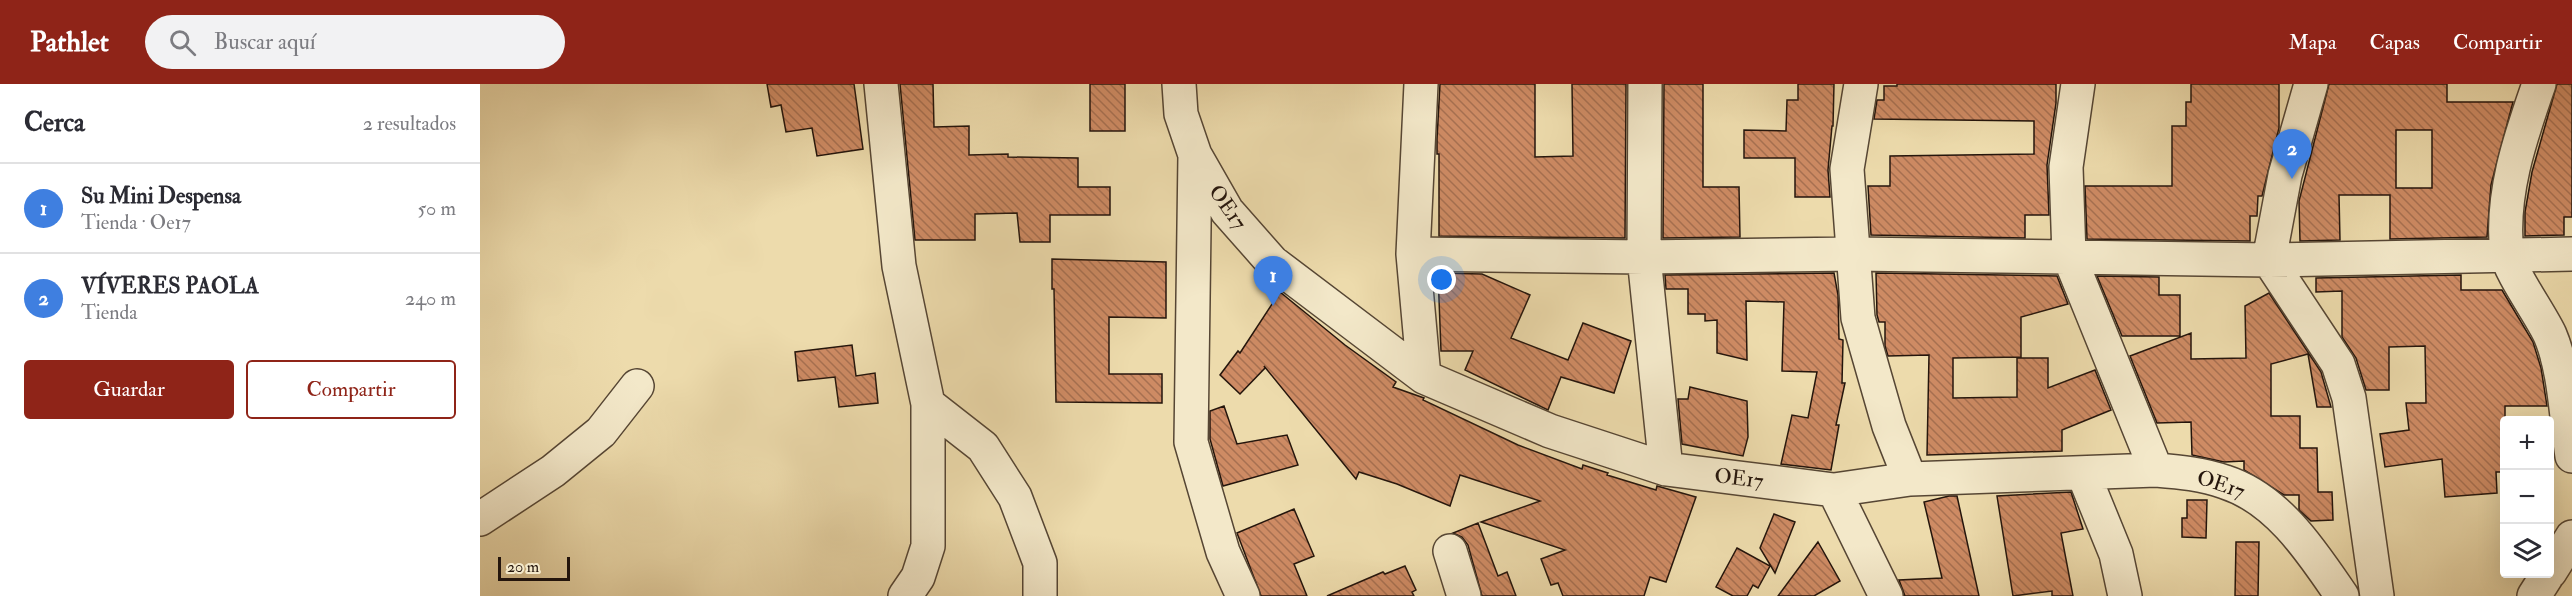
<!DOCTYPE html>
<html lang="es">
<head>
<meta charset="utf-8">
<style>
  :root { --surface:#fff; --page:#f2f2f3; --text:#2b2b33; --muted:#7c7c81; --line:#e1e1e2; --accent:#8f2418 }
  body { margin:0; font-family:"IM FELL Double Pica",serif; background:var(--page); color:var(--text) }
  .controls { position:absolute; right:18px; bottom:18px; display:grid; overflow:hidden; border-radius:6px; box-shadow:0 6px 24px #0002 }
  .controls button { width:54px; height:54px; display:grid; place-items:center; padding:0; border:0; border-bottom:2px solid var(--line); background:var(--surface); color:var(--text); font:30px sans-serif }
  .scale { position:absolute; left:18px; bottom:15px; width:72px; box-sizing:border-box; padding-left:6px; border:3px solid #24150c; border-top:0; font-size:16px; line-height:21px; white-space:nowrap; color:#24150c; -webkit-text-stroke:4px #f3e8c9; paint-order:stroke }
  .you { position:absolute; left:962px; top:196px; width:21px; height:21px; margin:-15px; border:4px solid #fff; border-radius:50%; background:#1a73e8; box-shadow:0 0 0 9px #1a73e833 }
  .badge { display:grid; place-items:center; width:39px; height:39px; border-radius:50%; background:var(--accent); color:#fff; font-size:20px; font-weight:700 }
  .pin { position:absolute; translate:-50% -50px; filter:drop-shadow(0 2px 3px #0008) }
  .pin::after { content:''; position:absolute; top:32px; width:21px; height:18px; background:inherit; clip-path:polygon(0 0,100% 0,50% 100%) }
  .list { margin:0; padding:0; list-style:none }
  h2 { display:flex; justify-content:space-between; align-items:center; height:78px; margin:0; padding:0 24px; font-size:26px }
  h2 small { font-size:20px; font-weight:400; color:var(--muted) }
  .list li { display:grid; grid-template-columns:39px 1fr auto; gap:18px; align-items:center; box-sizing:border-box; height:90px; padding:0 24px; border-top:2px solid var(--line) }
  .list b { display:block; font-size:22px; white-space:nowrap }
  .list p { margin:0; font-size:20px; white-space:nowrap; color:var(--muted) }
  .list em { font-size:20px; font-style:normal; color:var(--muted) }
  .actions { display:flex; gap:12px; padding:18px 24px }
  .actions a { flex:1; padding:14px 0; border:2px solid var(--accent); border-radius:6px; text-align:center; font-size:21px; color:var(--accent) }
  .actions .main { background:var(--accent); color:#fff }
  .icon { flex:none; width:33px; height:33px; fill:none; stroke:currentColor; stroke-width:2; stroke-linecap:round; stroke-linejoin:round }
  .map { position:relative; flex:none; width:2092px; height:512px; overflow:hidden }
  header { display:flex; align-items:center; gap:36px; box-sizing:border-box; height:84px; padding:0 30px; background:var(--accent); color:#fff }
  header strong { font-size:28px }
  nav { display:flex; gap:33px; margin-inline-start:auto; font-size:21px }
  .search { width:420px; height:54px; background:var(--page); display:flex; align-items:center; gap:15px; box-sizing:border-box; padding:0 21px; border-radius:33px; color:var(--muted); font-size:22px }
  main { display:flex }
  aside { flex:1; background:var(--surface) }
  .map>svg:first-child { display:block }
</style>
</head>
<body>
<header>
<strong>Pathlet</strong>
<div class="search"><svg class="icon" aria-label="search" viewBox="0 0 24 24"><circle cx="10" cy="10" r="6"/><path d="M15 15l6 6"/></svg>Buscar aquí</div>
<nav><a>Mapa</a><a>Capas</a><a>Compartir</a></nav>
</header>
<main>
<aside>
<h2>Cerca<small>2 resultados</small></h2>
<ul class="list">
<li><span class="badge" style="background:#3f7fe0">1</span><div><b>Su Mini Despensa</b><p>Tienda · Oe17</p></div><em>50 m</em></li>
<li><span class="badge" style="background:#3f7fe0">2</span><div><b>VÍVERES PAOLA</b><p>Tienda</p></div><em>240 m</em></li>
</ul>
<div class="actions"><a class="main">Guardar</a><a>Compartir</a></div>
</aside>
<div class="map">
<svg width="2092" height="512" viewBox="0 0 2092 512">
  <defs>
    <pattern id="building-back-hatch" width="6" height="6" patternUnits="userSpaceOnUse" patternTransform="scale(1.5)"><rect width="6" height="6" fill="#ce8b64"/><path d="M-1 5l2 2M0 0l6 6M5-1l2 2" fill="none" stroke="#a77051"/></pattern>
  </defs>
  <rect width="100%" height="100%" fill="#eddbac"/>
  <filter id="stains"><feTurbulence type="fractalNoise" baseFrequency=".00333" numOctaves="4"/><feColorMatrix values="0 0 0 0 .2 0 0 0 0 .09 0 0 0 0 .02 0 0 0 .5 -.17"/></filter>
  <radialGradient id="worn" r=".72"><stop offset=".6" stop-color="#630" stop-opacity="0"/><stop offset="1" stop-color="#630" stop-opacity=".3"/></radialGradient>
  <!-- building -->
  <path fill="url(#building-back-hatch)" stroke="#24150c" stroke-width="1.5" fill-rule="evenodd" d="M287 0H374L383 65 337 72 332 44 306 48 301 21 291 23Z
    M420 0H453L454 43 489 42V71L528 70V73L598 74V103H630V131H570V158H540L537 129 495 130V156H435Z
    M610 0H645V47H610Z
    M960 0H1055V73L1093 72 1092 0H1146L1145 154 959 152V70H957V55Z
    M1184 0H1223V103H1259L1260 153 1183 154Z
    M1318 0H1354L1353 42H1352L1348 86 1350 113H1315V74H1264V46L1306 47 1307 16H1318Z
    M1417 0H1576V19L1567 81 1569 131H1545V154L1391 151 1388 102H1410V72L1554 70V37L1394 35 1397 16H1404V2H1417Z
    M1711 0H1799V44L1782 112H1778L1777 132H1770V157L1607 155 1605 102H1692V42H1706V18H1711Z
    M1849 0H1967V18H2033L2011 101 2007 153 1910 155V111H1859L1860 156 1820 157 1819 117ZM1916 46H1952V104H1916Z
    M2077 0H2092V133H2084V151L2045 152V128L2052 88Z
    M572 175 686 178V234L629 233V290H682V319L576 318 574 205H572Z
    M958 189 1002 190 1050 211 1031 254 1088 276 1103 239 1151 257 1134 309 1081 293 1068 326 985 286 993 267H961Z
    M1354 189 1358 211 1359 255 1363 256 1362 299H1365L1356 341H1359L1351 386 1301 380 1312 331 1328 334 1337 288 1302 287 1304 218 1266 217 1267 276 1237 269V236L1225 237V230H1208V205H1186L1185 191Z
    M1396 189 1577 192 1588 220 1541 233V273L1473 274V314L1537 313V274H1568V304L1615 286 1631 326 1582 346V367L1447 371 1449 271 1408 272 1405 262V238H1399L1397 231Z
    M1981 191V206H2022L2053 258 2061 284 2067 322H2025V388H2016L2017 409 1965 413 1962 375 1905 383 1900 350 1929 346 1926 319H1946L1945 262 1909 263V306H1886L1876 274 1862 253V207L1836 208V194Z
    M1617 192 1679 193V211H1700V252H1642Z
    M800 208 865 261 916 298 913 303 944 314 943 316 1038 361 1102 385 1103 381 1128 389 1127 391 1176 406 1177 402 1216 413 1186 498 1170 493 1164 512H1083L1078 499 1071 501 1061 475 1085 466 1001 438 1060 417 980 391 970 422 917 400 879 388 876 395 784 282 785 284 760 310 740 291 758 267 760 269Z
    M1789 209 1841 288 1851 323H1837L1828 270 1791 280V332H1820V364H1837L1838 408H1852L1853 436 1831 437 1819 426V411H1804L1764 386V377L1744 378 1712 371 1711 338 1677 339 1650 272 1711 249V275L1766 274 1765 222Z
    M372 261 376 292 395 289 398 319 359 323 355 293 318 297 315 268Z
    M1210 303 1267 317 1268 353 1263 372 1202 360 1198 315H1208Z
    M744 322 757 360 807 351 818 381 743 402 730 355V327Z
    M1591 408 1603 445 1581 449 1593 512H1572V507L1533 512 1517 412Z
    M1469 412H1477L1499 512H1425L1419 496 1462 494 1444 418Z
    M1707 416H1727L1726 454 1702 453V434H1707Z
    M814 425 834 472 814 480 827 512H781L757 449Z
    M1294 430 1315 438 1295 489 1280 464Z
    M998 439 1018 492 1027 488 1036 512H1002L988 461 982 453 973 449Z
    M1338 458 1360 497 1334 512H1298Z
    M1756 458H1779L1778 512H1755Z
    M1257 464 1290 482 1278 504 1273 501 1267 512H1253L1236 503Z
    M925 482 936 506 932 508 934 512H847L903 488 905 490Z"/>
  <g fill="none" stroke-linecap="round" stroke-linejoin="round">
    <!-- minor casing -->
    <g stroke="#564634" stroke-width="36">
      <path id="minor" d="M401 0 419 182 448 320V462L438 493 425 512
        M699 0 701 30 715 71 711 358 743 468 763 512
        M941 0 933 170 944 293
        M1165 0 1164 173 1186 385
        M1381 0 1367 85 1378 234 1409 342 1430 395
        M1598 0 1586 83 1589 172 1676 386
        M1831 0 1805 91 1789 176 1858 280 1869 314 1897 512
        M2059 0C2040 54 2020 112 2027 170 2029 187 2061 231 2070 251 2085 286 2086 335 2092 372
        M715 71 747 127 792 178 944 293 1070 347 1186 385 1354 406 1430 395 1676 386C1700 388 1723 390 1745 398 1798 415 1832 468 1862 512
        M933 170 1164 173 1374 170 1789 176 2092 170
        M448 320 503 363 535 413 560 479V512
        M1603 389 1636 470 1645 512
        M1354 406 1406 512
        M0 435 73 387 121 348 157 302
        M970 467 984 512
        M2070 488 2092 453
        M2054 512 2068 490"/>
    </g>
    <!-- minor -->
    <use href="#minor" stroke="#f3e8c9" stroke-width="33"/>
  </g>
  <g text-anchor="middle" stroke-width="4.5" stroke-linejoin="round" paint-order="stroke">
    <!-- street labels -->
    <g font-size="21" fill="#24150c" stroke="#f3e8c9">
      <text transform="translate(748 123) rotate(55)" y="7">OE17</text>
      <text transform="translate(1259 394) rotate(7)" y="7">OE17</text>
      <text transform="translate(1741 400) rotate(19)" y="7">OE17</text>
    </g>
  </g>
  <rect width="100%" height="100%" filter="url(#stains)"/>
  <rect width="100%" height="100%" fill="url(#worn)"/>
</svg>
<div class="controls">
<button>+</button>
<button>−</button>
<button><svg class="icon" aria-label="layers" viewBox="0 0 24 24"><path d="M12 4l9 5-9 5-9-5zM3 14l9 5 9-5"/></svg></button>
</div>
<div class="scale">20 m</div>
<div class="you"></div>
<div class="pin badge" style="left:793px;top:222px;background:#3f7fe0">1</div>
<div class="pin badge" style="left:1812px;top:95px;background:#3f7fe0">2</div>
</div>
</main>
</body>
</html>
